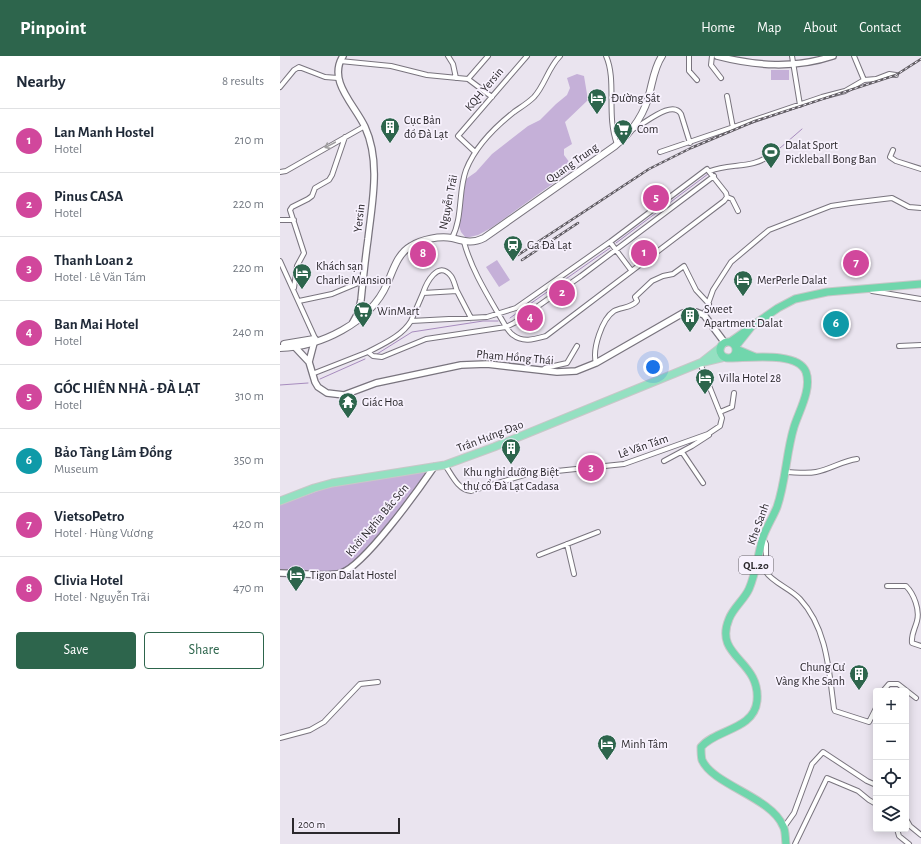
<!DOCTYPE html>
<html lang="en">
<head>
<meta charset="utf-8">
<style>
  :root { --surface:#fff; --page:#f6f6f7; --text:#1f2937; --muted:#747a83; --line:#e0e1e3; --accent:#2d654c }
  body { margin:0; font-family:"Alegreya Sans",sans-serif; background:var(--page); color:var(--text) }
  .controls { position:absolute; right:12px; bottom:12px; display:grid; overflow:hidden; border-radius:4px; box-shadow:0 2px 10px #0003 }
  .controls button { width:36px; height:36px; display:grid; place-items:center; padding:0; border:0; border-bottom:1px solid var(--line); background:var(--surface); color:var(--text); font:20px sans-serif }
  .scale { position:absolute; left:12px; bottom:10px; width:108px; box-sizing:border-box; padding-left:4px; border:2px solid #2b282c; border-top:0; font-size:11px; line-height:14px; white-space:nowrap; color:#2b282c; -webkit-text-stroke:3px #f7f1fd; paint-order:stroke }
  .you { position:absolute; left:373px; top:311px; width:14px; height:14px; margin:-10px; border:3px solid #fff; border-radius:50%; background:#1a73e8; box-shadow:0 0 0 6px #1a73e833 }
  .badge { display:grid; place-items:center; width:26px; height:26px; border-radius:50%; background:var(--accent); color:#fff; font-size:13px; font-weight:700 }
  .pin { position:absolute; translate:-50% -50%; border:2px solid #fff; box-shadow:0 1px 4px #0006 }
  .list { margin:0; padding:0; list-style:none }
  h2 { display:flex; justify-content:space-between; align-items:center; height:52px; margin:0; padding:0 16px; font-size:17px }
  h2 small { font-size:13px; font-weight:400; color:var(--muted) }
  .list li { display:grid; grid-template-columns:26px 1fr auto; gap:12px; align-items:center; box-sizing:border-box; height:64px; padding:0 16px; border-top:1px solid var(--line) }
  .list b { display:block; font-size:15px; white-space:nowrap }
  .list p { margin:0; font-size:13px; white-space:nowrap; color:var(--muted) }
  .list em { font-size:13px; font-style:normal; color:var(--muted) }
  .actions { display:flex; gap:8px; padding:12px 16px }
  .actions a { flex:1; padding:9px 0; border:1px solid var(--accent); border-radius:4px; text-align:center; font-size:14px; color:var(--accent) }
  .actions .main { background:var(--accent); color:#fff }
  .icon { flex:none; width:22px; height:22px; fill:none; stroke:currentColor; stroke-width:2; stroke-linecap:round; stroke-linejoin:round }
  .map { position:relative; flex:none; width:641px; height:788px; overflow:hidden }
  header { display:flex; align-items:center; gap:24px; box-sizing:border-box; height:56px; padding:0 20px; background:var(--accent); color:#fff }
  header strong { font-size:19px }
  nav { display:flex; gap:22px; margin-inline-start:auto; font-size:14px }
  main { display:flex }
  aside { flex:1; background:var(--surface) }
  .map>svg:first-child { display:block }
</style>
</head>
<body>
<header>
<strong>Pinpoint</strong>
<nav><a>Home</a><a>Map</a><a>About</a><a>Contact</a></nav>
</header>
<main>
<aside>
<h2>Nearby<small>8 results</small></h2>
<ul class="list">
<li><span class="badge" style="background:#d1479c">1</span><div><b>Lan Manh Hostel</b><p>Hotel</p></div><em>210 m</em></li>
<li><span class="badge" style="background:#d1479c">2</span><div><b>Pinus CASA</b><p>Hotel</p></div><em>220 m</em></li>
<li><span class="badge" style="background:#d1479c">3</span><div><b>Thanh Loan 2</b><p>Hotel · Lê Văn Tám</p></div><em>220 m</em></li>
<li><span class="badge" style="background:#d1479c">4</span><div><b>Ban Mai Hotel</b><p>Hotel</p></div><em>240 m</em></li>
<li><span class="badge" style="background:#d1479c">5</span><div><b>GÓC HIÊN NHÀ - ĐÀ LẠT</b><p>Hotel</p></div><em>310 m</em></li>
<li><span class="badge" style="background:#0f9aa8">6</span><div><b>Bảo Tàng Lâm Đồng</b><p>Museum</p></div><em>350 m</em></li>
<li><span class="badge" style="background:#d1479c">7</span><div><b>VietsoPetro</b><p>Hotel · Hùng Vương</p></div><em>420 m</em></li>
<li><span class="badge" style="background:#d1479c">8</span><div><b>Clivia Hotel</b><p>Hotel · Nguyễn Trãi</p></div><em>470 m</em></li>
</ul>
<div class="actions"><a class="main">Save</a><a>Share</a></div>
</aside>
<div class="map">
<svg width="641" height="788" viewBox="0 0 641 788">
  <rect width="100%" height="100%" fill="#eae4ef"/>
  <!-- green -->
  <path fill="#c5b0d8" d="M491 14H509V24H491Z
    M297 18 304 20 308 44 285 66 292 88 284 93V99L293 111 292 114 211 172 198 179 186 182 181 176 179 170 186 123 196 116 212 98 248 70 260 64 276 48 287 39 290 32 287 22Z
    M217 204 230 224 219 231 206 211Z
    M146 414 148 418 143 425C127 443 82 509 61 514 45 519 17 515 0 515V449L46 432Z"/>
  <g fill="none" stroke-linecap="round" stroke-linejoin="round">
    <!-- stream -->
    <path stroke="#a78cbe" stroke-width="1" d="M492 99 522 73
      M457 112 468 110
      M336 187 428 118
      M230 262 330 192
      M97 298 132 276 203 265H218
      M40 323 85 303
      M0 329 28 327"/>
    <!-- minor casing -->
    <g stroke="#79747e" stroke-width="6">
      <path id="minor" d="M168 0 173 8 176 22
        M326 0C337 24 326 60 337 88
        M409 0V15L417 24
        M432 0 431 9 441 22
        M512 0 520 49
        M574 0 584 24
        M60 5 111 10 147 19 188 23 208 0
        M188 23 212 41
        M0 31 14 14 19 11 45 21 58 22
        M447 40 453 72
        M353 73C365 68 392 43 401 58L410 87
        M613 94 610 101 616 105 641 113
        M195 96 178 80 247 0
        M380 96 542 41 565 35 584 24 596 23 609 18 616 19
        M430 115C450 107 473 113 490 99L492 101
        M0 116 6 115 85 70
        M447 141 452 143 458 155
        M0 164H14
        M172 182C183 161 178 136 186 114 195 91 215 71 234 56 241 51 248 47 254 41 265 29 268 12 280 0
        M330 186 351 214
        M0 205 35 282
        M14 232 17 210 24 197 10 154 12 151 28 143 32 140 35 132 49 124 52 119 65 81
        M592 235 641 243
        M143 237C146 228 158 203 171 220 174 224 175 230 177 235
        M19 245 52 238 83 225
        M424 259 433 234 451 206 489 174 551 150 571 147 612 142 629 151 641 152
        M131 265 143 237 177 235 191 262
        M619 290 641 289
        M88 296C103 288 122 280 131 265L207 261 236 252 330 186 427 113 446 137 447 141 444 145 266 280C255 283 243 287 233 279 227 275 223 265 219 259 205 235 191 212 184 186
        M316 307C312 293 322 263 334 255 341 251 352 252 357 245L355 241 372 225 383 220 393 218 404 210 416 234 429 248
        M263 314 265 312 287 307 297 290
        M32 318 88 296 93 300 102 301 146 283 226 271 234 267 301 220 434 120
        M440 356 452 351 454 337
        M402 396 423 427
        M384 405 412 390 429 379
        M165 409C172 419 178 434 191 435L248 418 344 408 428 378 440 370 442 362 420 307
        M504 416C514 416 526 418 536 416 551 413 562 405 577 403
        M483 482 486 488V516C492 526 511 533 520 543 547 572 549 615 554 653L555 655 589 666 596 652
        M287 488 294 518
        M259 499 318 476
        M607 530H626C634 538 640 554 637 565 635 573 631 578 632 587L641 590
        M603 635 609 628H618L636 642
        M0 682 30 674 44 666 80 628 98 626
        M626 763 630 770 641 779
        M504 771 514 757 532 708 543 696 587 725 596 729
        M617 773 619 780 629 788
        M515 788 547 722 578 735 589 744 596 748"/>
    </g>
    <!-- tertiary casing -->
    <g stroke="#79747e" stroke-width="8">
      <path id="tertiary" d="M63 0C47 25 75 49 85 71 101 106 92 147 88 183 85 204 83 224 81 244L78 257 73 266
        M437 0C476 10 514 13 553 0
        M35 283 29 306 35 326 38 331 47 337 64 339 96 327 181 309 207 308 277 316 296 315 316 307 403 257 416 256 424 259 445 287
        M13 289 29 306
        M0 517C16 517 47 521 61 517 84 510 139 433 154 411"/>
    </g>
    <!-- secondary casing -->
    <g stroke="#79747e" stroke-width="8">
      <path id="secondary" d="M4 288 34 283
        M0 292C40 291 90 267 107 228 113 215 117 198 131 190 142 183 159 180 172 182 184 185 192 188 204 182L335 90C353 75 365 58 370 35 373 23 375 10 382 0"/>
    </g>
    <!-- primary casing -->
    <g stroke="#c8c7c8" stroke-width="9">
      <path id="primary" d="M422 306 441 291
        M0 445 34 432 52 427 165 409 214 391 420 307 445 301"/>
    </g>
    <!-- trunk casing -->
    <g stroke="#c8c7c8" stroke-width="9">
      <path id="trunk" d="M440 294a8 8 0 1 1 16 0a8 8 0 1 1-16 0Z
        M450 286 467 274
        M456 290 472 270 498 252 515 243 547 236 641 228
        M456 293 475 301
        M450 302C469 302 518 295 526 316 532 333 519 355 514 371 506 397 506 425 497 451 493 461 487 470 483 481 478 498 476 517 469 533 464 544 453 552 449 563 433 601 481 604 477 645 474 674 436 673 421 691 421 695 421 700 422 704 433 729 491 741 503 770 506 775 505 782 506 788"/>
    </g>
    <!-- minor -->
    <use href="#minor" stroke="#fff" stroke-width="4"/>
    <!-- tertiary -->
    <use href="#tertiary" stroke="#fff" stroke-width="5.5"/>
    <!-- secondary -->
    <use href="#secondary" stroke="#fff" stroke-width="6"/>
    <!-- primary -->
    <use href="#primary" stroke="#94e0c1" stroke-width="7"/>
    <!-- trunk -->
    <use href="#trunk" stroke="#70d6ac" stroke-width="7"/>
    <!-- rail casing -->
    <g stroke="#615d63" stroke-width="2.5">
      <path id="rail" d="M238 199 369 113 411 92 475 65 616 19 641 3
        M242 204 298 167"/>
    </g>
    <!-- rail -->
    <use href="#rail" stroke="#f7f1fd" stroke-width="1" stroke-dasharray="3" stroke-linecap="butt"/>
  </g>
  <!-- one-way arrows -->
  <defs><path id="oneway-shaft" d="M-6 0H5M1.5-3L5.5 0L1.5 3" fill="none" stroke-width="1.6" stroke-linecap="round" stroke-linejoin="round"/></defs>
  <use stroke="#a09ea0" href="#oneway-shaft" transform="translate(50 89) rotate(152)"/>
  <!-- icons -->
  <defs>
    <g id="hotel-pin" transform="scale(1)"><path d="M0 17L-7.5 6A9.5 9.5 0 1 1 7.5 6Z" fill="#2d654c" stroke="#f7f1fd"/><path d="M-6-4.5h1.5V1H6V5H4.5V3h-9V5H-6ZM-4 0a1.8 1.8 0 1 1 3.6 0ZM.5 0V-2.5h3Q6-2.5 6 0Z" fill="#fff"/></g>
    <g id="building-pin" transform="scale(1)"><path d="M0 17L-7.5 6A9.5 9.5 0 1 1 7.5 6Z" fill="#2d654c" stroke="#f7f1fd"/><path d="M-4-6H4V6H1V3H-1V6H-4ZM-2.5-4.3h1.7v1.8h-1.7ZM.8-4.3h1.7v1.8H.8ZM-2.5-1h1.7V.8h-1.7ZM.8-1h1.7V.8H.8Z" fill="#fff"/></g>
    <g id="supermarket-pin" transform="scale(1)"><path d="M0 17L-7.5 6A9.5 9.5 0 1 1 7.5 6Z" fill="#2d654c" stroke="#f7f1fd"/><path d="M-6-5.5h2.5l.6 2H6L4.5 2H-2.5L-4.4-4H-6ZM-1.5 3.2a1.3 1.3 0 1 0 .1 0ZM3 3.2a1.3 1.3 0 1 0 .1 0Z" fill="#fff"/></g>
    <g id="stadium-pin" transform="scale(1)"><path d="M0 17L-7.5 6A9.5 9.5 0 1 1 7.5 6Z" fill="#2d654c" stroke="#f7f1fd"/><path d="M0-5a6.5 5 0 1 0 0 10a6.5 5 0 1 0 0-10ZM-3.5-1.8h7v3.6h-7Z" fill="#fff"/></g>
    <g id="station-pin" transform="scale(1)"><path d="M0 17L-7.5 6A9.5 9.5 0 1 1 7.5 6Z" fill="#2d654c" stroke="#f7f1fd"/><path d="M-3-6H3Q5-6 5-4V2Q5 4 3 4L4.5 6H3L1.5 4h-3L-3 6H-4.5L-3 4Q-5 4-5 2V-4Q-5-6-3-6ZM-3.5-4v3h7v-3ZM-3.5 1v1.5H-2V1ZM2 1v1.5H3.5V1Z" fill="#fff"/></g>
    <g id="temple-pin" transform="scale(1)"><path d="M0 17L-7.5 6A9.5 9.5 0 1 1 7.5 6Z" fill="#2d654c" stroke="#f7f1fd"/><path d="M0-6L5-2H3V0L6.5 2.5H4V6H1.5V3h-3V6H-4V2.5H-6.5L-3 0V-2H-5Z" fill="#fff"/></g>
  </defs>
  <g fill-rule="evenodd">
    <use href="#hotel-pin" x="317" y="42"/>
    <use href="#building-pin" x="110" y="71"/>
    <use href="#supermarket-pin" x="343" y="73"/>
    <use href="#stadium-pin" x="491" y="96"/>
    <use href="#station-pin" x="233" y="189"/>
    <use href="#hotel-pin" x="22" y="217"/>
    <use href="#hotel-pin" x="463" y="224"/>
    <use href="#supermarket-pin" x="83" y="255"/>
    <use href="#building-pin" x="410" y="260"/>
    <use href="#hotel-pin" x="425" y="322"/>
    <use href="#temple-pin" x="68" y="346"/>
    <use href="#building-pin" x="231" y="392"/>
    <use href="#hotel-pin" x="16" y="519"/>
    <use href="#building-pin" x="579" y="618"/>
    <use href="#hotel-pin" x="327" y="688"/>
  </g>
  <g text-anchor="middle" stroke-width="3.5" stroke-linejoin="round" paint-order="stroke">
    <!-- shield labels -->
    <rect fill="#f7f1fd" stroke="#68646b" stroke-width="1" x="459" y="500" width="34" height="18" rx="3"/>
    <g font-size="11" font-weight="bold" fill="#2b282c">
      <text x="476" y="513">QL.20</text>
    </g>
    <!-- street labels -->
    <g font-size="12" fill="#2b282c" stroke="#f7f1fd">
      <text transform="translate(204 33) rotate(-50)" y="4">KQH Yersin</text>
      <text transform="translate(292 107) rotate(-35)" y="4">Quang Trung</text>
      <text transform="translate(168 146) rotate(-79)" y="4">Nguyễn Trãi</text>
      <text transform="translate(79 162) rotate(-83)" y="4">Yersin</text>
      <text transform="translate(235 301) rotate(5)" y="4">Phạm Hồng Thái</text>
      <text transform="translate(210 380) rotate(-21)" y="4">Trần Hưng Đạo</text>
      <text transform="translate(363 390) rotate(-19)" y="4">Lê Văn Tám</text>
      <text transform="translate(97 464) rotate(-50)" y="4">Khởi Nghĩa Bắc Sơn</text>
      <text transform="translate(478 468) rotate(-70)" y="4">Khe Sanh</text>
    </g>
    <!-- poi labels -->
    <g font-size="12" fill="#2b282c" stroke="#f7f1fd" text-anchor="start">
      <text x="331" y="46">Đường Sắt</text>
      <text x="124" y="68">Cục Bản<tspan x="124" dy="14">đồ Đà Lạt</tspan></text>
      <text x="357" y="77">Com</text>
      <text x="505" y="93">Dalat Sport<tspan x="505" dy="14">Pickleball Bong Ban</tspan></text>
      <text x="247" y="193">Ga Đà Lạt</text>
      <text x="36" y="214">Khách sạn<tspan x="36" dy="14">Charlie Mansion</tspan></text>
      <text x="477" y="228">MerPerle Dalat</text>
      <text x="424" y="257">Sweet<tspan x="424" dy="14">Apartment Dalat</tspan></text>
      <text x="97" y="259">WinMart</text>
      <text x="439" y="326">Villa Hotel 28</text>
      <text x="82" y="350">Giác Hoa</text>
      <text x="231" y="420" text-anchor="middle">Khu nghỉ dưỡng Biệt<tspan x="231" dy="14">thự cổ Đà Lạt Cadasa</tspan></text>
      <text x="30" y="523">Tigon Dalat Hostel</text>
      <text x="565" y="615" text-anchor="end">Chung Cư<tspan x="565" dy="14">Vàng Khe Sanh</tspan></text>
      <text x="341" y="692">Minh Tâm</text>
    </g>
  </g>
</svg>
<div class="controls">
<button>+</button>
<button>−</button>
<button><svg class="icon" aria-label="locate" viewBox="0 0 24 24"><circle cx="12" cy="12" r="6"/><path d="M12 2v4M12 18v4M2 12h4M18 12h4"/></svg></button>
<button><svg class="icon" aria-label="layers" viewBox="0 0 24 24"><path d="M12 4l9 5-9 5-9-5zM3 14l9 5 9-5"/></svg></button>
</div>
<div class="scale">200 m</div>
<div class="you"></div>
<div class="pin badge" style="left:364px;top:197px;background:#d1479c">1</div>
<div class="pin badge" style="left:282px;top:237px;background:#d1479c">2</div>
<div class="pin badge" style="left:311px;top:412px;background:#d1479c">3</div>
<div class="pin badge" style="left:250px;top:262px;background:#d1479c">4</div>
<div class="pin badge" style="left:376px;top:142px;background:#d1479c">5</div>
<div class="pin badge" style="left:556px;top:268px;background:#0f9aa8">6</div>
<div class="pin badge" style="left:576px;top:207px;background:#d1479c">7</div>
<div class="pin badge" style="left:143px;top:198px;background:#d1479c">8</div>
</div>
</main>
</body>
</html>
